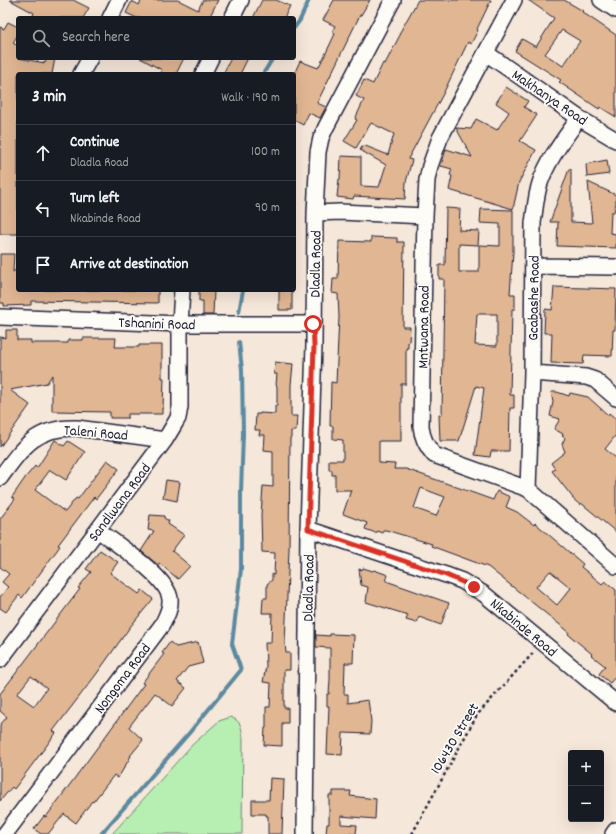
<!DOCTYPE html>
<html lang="en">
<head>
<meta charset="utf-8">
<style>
  :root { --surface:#171b24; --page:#20242c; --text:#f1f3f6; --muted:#9ea1a6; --line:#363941 }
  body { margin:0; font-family:Dekko,sans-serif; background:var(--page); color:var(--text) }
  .controls { position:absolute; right:12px; bottom:12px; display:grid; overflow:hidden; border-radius:4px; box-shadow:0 4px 16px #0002 }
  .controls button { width:36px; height:36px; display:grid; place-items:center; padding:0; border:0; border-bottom:1px solid var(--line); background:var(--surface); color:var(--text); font:20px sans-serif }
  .stop { position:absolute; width:12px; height:12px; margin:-9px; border:3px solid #d93025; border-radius:50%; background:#fff }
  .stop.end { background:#d93025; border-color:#fff; box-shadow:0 1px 4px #0008 }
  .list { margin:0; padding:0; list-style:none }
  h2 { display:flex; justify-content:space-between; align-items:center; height:52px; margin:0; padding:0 16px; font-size:17px }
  h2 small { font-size:13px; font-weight:400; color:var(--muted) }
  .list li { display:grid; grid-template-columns:26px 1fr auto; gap:12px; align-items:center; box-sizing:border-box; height:56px; padding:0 16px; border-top:1px solid var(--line) }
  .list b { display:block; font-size:15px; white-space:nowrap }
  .list p { margin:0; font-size:13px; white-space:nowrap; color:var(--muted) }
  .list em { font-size:13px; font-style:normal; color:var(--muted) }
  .icon { flex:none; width:22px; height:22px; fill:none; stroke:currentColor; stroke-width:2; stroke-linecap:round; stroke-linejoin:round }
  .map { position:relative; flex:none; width:616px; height:834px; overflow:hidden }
  .search { position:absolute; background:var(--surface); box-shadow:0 4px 16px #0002; left:16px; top:16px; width:280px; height:44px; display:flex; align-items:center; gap:10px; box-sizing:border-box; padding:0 14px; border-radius:4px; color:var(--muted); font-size:15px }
  .panel { position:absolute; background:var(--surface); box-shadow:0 4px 16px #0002; left:16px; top:72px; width:280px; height:220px; border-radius:4px }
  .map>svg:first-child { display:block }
</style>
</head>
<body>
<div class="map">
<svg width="616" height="834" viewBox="0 0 616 834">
  <rect width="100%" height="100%" fill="#f5e7d9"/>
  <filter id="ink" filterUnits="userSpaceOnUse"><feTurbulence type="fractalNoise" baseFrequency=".025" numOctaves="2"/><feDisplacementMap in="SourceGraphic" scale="8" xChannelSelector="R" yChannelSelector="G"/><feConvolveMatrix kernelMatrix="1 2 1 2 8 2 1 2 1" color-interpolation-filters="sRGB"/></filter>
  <g filter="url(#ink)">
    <!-- green -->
    <path fill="#b7eeb1" stroke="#6c8876" d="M231 717C242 722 241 727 243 738L242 834H112L191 746 219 721Z"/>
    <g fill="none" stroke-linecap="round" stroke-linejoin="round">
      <!-- stream -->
      <path stroke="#5c89a0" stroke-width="4" d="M294 28 300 20 309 0
        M263 74 273 58
        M239 312 243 290
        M101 834 190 732 241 670 232 644 241 569V491L243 434 242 370 239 342"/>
    </g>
    <!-- building -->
    <path fill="#e1b692" stroke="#22223b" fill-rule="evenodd" d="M10 0H73L89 8 83 18H32L34 13Z
      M142 0H178L198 10 203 0H218L210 16 214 18H137L126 13 132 1 139 5Z
      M262 0H276L290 6 284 18H253Z
      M334 0H370L361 15H360L317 103 326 107 320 118 309 113 303 125 294 120V74L300 61 318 68 324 57 335 34 332 32 335 26 323 20Z
      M418 0H491L477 29 478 30 471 44 468 42 443 94 408 159 412 160 406 182 405 199 354 196 353 199 337 197 339 179H340L341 156 361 157V186L379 187 386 165 360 150 363 145 388 155 394 134 371 123 356 148 344 141 357 120 355 119 364 100 356 96 364 80 373 84 383 63 385 64 400 35 399 34Z
      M528 0H564L583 11 582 12 616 35V117L600 107 599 109 559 82 561 80 515 51 522 39 536 47 554 18ZM562 30 580 41 563 66 545 54Z
      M8 22 18 27V34L13 43 18 46V58L45 63 47 58H55L52 74H18V234H0V27L4 29Z
      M140 58H184L176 74H160L162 70Z
      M231 58H248L240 74H223Z
      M506 87 528 101 524 107 537 115 520 141 536 150 519 182 513 209 449 190 452 176 450 175 452 169 441 166 446 149 472 157 456 128 471 129 476 119 497 130 509 112 496 103Z
      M607 160 609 174 587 177 586 164Z
      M569 169H571V222L592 223 588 182 616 195V203L614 212H611L610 233 616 234V248L557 246 558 222H550Z
      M446 208 460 209 459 230 479 231 478 245 459 244V272H479V245L500 246V224L480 223 481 209 513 210V252L510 294H515V309H512L510 395H514V408H510L509 451H491L490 457 475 455 484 388 476 386 459 441H440L439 415H442L444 279H439V265H445ZM477 314H497V346L475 345Z
      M371 237 397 238V242H404L403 327H410L409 342H408V348H406V384H401V441H379V463L395 464 394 469H406L493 500 497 491 510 497 506 507 517 512 534 525 535 523 583 564 581 567 602 584 605 581 616 590V676L610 683 599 674 605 666 591 655 592 654 568 634 569 632 488 567 431 546 432 544 386 530H383L382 533 377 531 376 533 365 529 367 523 343 514 351 490H335V475H332V470H329V460H343V440L333 439V426H330L331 382 336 383 339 317 338 294 332 293 333 279H338L339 241 371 242ZM421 488 445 497 436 516 414 508ZM550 571 571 588 557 605 536 587Z
      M0 254H14L13 272 18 268V290H158V303L31 301V305L4 306V303H0Z
      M554 287 616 289 615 330H613L612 356 584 355 583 364 551 363 552 333H544L545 309 552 310Z
      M199 290H214L213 315H203V301H199Z
      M280 290H292V310H279V292Z
      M6 330H17V340H31V343H68V340H83V338H116L115 347H139V345H162V378H164L163 408H162V414H128V418H110V412L52 411V375L47 383 10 390 30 405 0 447V337L6 338Z
      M275 362 293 364 291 385V416H297L296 431H291V438H290L289 549 285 643 286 653H290V670H284V708H288V723H282V746L264 745 265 728H266V707H270L271 683 263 682 266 666 265 643H271L272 613H262L263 598H267V584L272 580V574L274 575 275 553 262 552 261 515 263 486 273 487V451L264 450 265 435H259L260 430H255L256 414H260V413L275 414V406H277V386L276 385 277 374H274Z
      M551 392H557L569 396 570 393 588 397 608 415 609 413 616 419V435L605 449 616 458V532L581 503 580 505 572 498H573L552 471 555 469 551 463 565 452 562 444 565 438 562 436 563 434 554 429 560 419 550 416 553 402Z
      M55 440 64 446 68 441 85 452 66 480 50 470 35 490 65 512 76 498 78 499 107 460 119 469 96 499 94 497 58 545 60 546 22 598 19 595 6 612 0 608V597L8 587 2 582 9 574 0 567V519L15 499 12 497 25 478 35 466 37 468Z
      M166 480 180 482 177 501 163 498Z
      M150 515 164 516V518L169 521 168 524 184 535 172 551 190 566 178 579 159 563 158 565 141 551 154 531 148 530Z
      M100 550 118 562 110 573 139 594 142 590 153 599 130 627 95 676 53 731 56 733 14 789 12 787 0 801V725L7 717 0 711V694L80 589 78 588 91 572 86 569ZM31 676 47 688 34 706 17 694Z
      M363 568 373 571 374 570 388 575 386 581 449 603 441 625 419 617 417 623 406 620 408 615 366 602 368 587 361 585 359 569 362 570Z
      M330 634 354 635 353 663H345L344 694H348V703L368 700 371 721 370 734 343 733 342 755 327 754 329 706H327V694H329L330 679V648L316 647V635L330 636Z
      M170 642 176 647 198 642 203 663 188 667 177 681 186 688 172 706 155 693 129 727 143 740 130 756H131L118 778 114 775 93 802 92 801 76 823 64 814 48 834H41L34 829 44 816 46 817 144 684 142 683 164 654 162 653Z
      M270 778 284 779 282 834H268V816H266V814H252V800H269Z
      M333 791H351L350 796 376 799 375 819 341 816V824L357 825 356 834H326L327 824H329V795H333Z"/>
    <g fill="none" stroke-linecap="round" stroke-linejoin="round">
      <!-- minor casing -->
      <g stroke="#22223b" stroke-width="18">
        <path id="minor" d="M514 0 440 138 430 166 427 180 425 216 421 426C422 438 426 446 434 455L528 489 616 566
          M601 0 616 10
          M110 18 119 0
          M232 18 241 0
          M486 53 579 118 616 140
          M81 74 90 58
          M203 74 211 58
          M315 213 340 212 425 216
          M533 266 616 267
          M0 317 180 324H313
          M532 373 586 377 595 380 616 398
          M0 478C22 448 36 426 77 428L165 440
          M528 489 532 373 533 223C535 210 536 195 540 183 548 159 565 138 579 118
          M308 529 446 575 462 581 484 594 616 703
          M0 660 165 440 174 425 178 418 180 407V324L182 290
          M5 834 162 625C166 617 171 609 170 599 168 577 116 544 98 530
          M305 834 308 529 314 345 315 213 318 152 321 138 326 127 393 0
          M613 834 616 830"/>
      </g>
      <!-- path -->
      <path stroke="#22223b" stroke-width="2.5" stroke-dasharray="3 3" stroke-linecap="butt" d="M412 834 477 715 534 652"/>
      <!-- minor -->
      <use href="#minor" stroke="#fdfcf7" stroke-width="15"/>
    </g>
  </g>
  <g fill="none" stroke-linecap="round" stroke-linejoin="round" filter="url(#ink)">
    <!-- route -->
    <path stroke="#d93025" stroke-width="5" d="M313 324 314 346 308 529 446 575 474 587"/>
  </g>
  <g text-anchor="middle" stroke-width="3.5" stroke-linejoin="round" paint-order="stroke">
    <!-- street labels -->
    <g font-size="15" fill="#22223b" stroke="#fdfcf7">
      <text transform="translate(550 97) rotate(34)" y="5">Makhanya Road</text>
      <text transform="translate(315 264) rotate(-89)" y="5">Dladla Road</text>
      <text transform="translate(533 298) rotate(-89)" y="5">Gcabashe Road</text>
      <text transform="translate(157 323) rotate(2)" y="5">Tshanini Road</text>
      <text transform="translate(423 327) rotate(-89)" y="5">Mntwana Road</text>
      <text transform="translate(96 432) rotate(5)" y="5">Taleni Road</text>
      <text transform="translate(119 502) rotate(-53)" y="5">Sandlwana Road</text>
      <text transform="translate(308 588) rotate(-89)" y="5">Dladla Road</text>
      <text transform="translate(524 627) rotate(40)" y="5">Nkabinde Road</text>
      <text transform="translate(122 678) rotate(-53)" y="5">Nongoma Road</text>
      <text transform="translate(454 738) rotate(-59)" y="5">106430 Street</text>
    </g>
  </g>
</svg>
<div class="controls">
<button>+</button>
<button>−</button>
</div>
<div class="stop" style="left:313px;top:324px"></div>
<div class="stop end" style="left:474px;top:587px"></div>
<div class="search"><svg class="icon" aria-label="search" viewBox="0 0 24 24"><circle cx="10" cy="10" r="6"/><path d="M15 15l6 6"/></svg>Search here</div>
<section class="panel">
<h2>3 min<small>Walk · 190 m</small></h2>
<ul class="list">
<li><svg class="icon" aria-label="ahead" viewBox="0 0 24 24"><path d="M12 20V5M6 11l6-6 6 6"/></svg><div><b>Continue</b><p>Dladla Road</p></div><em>100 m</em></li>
<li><svg class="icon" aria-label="left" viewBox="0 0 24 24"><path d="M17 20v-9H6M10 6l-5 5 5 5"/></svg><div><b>Turn left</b><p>Nkabinde Road</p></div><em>90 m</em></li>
<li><svg class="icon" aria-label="arrive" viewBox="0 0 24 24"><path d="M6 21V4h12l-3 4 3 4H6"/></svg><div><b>Arrive at destination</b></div></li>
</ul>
</section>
</div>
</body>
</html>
